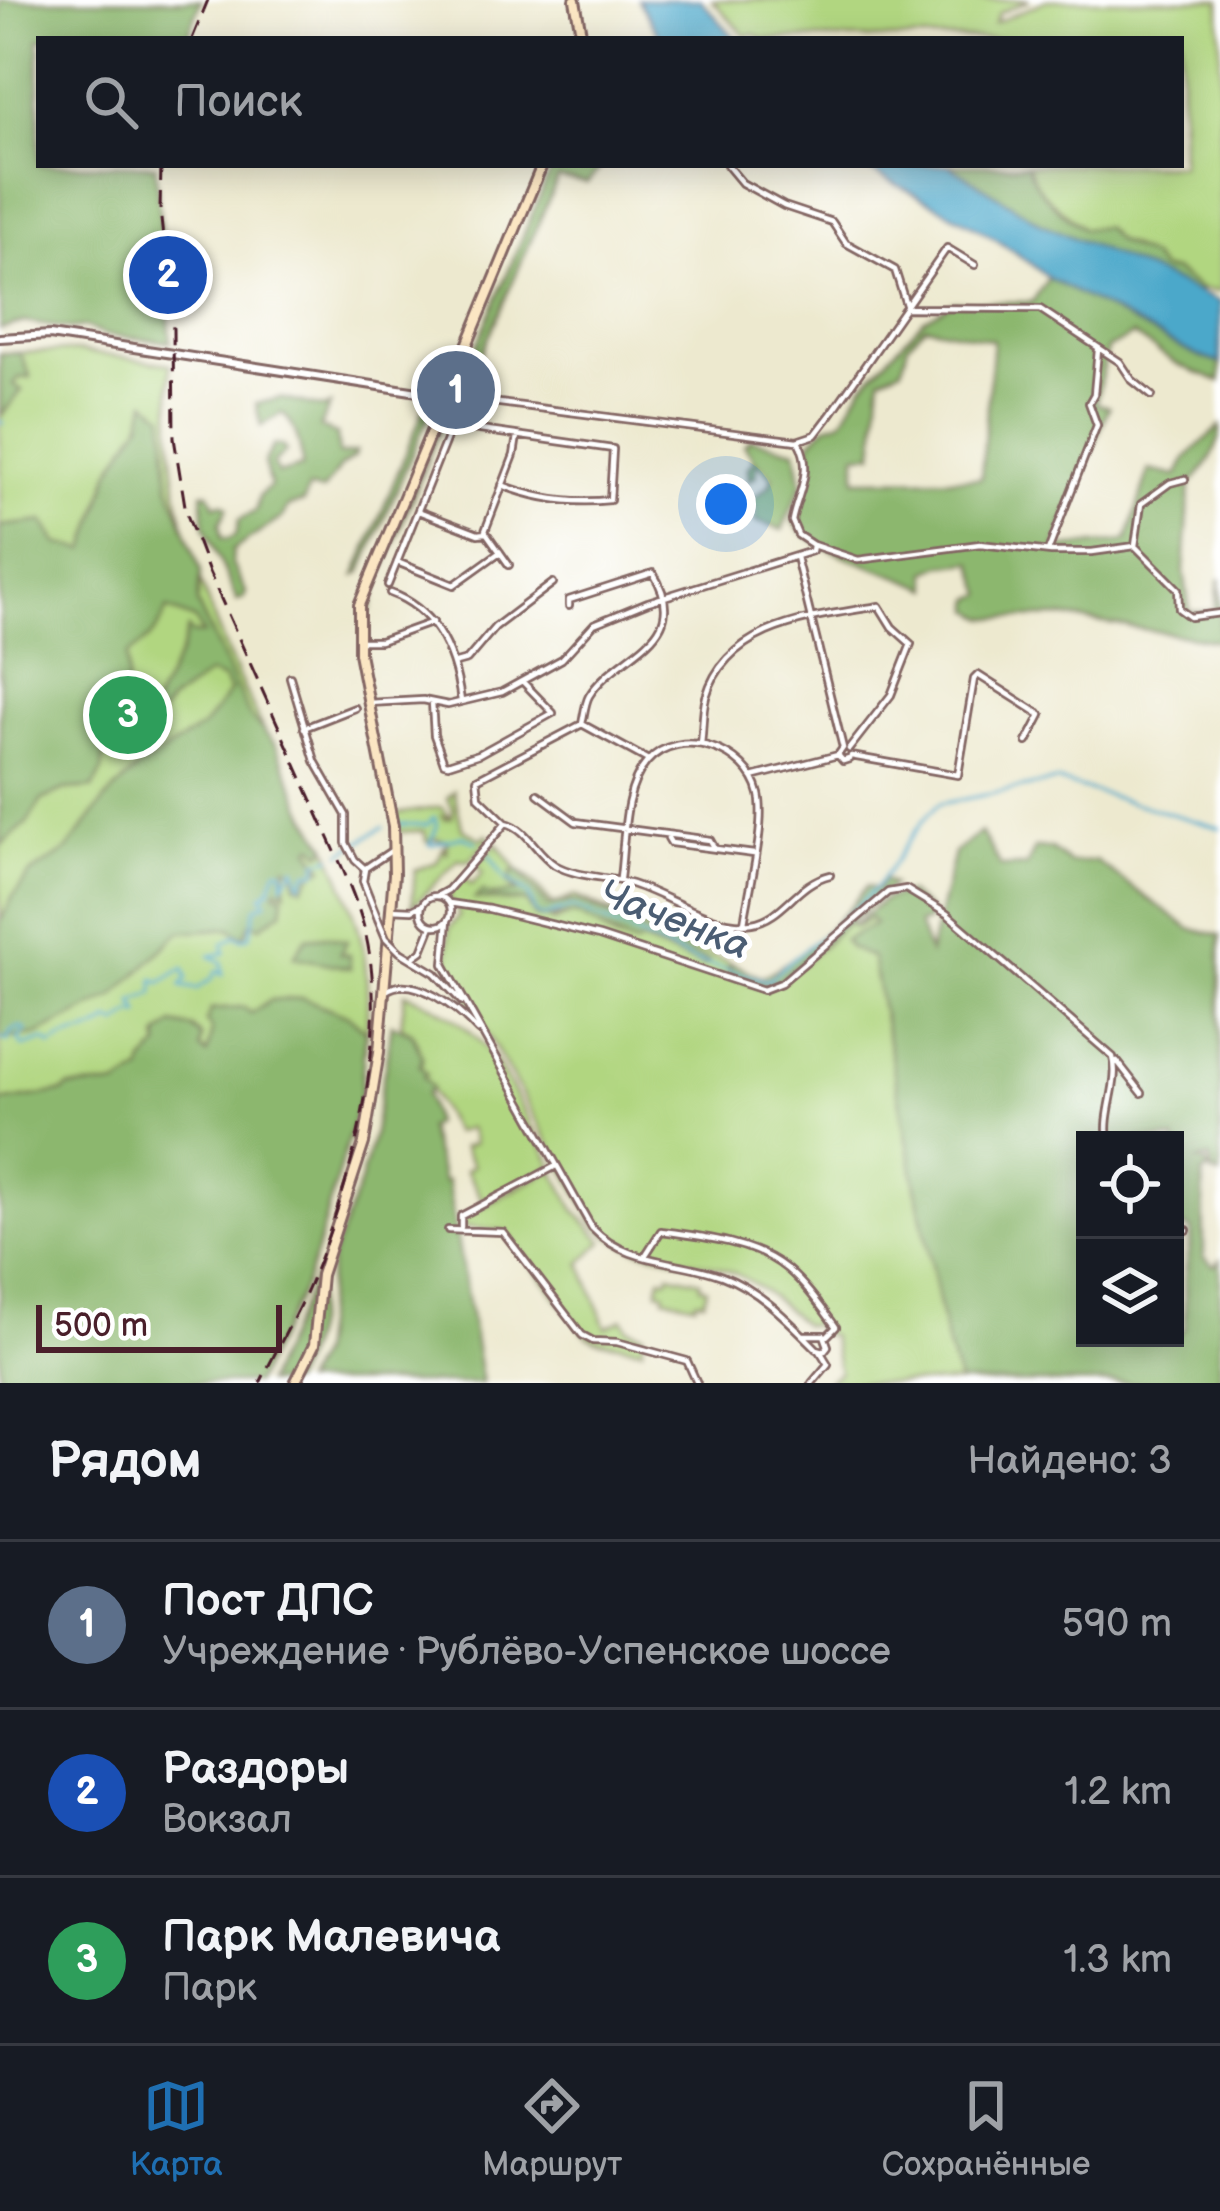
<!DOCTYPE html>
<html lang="ru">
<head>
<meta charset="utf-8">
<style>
  :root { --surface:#171b24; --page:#20242c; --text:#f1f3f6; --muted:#9ea1a6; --line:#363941; --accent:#1f6fb2 }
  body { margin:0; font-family:"Balsamiq Sans",sans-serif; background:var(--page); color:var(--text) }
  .controls { position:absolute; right:36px; bottom:36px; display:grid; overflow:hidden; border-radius:0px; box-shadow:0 6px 30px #0003 }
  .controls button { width:108px; height:108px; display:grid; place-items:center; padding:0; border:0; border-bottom:3px solid var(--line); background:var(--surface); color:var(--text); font:60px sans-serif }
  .scale { position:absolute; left:36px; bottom:30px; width:246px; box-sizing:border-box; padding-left:12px; border:6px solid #4a1f2b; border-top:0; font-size:33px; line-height:42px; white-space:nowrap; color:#4a1f2b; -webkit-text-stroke:9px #fff; paint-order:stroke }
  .you { position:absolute; left:726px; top:504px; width:42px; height:42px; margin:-30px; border:9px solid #fff; border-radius:50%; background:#1a73e8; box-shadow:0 0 0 18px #1a73e833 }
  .badge { display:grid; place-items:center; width:78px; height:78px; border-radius:50%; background:var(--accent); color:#fff; font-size:39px; font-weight:700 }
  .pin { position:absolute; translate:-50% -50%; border:6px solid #fff; box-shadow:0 3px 12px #0006 }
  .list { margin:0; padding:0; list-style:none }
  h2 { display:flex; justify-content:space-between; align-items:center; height:156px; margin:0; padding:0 48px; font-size:51px }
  h2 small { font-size:39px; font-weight:400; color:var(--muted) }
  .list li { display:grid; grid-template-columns:78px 1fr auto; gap:36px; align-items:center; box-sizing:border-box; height:168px; padding:0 48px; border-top:3px solid var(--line) }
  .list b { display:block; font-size:45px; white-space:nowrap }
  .list p { margin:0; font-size:39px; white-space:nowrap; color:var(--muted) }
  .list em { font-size:39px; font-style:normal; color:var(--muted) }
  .icon { flex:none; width:66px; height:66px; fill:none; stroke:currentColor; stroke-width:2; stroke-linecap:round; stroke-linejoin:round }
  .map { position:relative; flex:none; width:1220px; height:1383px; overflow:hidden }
  .search { position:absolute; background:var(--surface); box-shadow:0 6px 30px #0003; left:36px; right:36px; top:36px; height:132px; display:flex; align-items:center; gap:30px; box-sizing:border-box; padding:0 42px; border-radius:0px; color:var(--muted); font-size:45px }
  .sheet { height:660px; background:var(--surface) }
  nav { display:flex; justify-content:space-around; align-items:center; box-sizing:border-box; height:168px; border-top:3px solid var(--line); background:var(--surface); font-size:33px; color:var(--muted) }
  nav a { display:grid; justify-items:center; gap:6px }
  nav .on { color:var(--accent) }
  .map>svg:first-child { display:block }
</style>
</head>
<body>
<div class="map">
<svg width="1220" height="1383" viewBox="0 0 1220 1383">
  <rect width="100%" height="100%" fill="#fff"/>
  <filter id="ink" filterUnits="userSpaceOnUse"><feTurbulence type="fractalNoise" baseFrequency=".00833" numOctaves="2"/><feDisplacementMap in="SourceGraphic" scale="24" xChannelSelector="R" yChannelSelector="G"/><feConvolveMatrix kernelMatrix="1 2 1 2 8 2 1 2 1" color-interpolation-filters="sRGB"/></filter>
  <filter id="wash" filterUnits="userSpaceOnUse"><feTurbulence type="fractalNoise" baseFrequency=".004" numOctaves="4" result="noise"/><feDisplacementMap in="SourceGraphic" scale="48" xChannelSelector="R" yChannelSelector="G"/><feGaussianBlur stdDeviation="2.7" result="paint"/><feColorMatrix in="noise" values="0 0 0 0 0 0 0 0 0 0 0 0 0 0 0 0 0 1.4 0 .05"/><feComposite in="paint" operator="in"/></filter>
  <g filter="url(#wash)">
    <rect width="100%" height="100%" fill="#ede9cf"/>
    <!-- green -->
    <path fill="#b1d680" stroke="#7e7a56" stroke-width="3" d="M712 0H1030L999 13 995 23 1047 0H1220V292L1200 289 1174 271 1161 270 1130 246 1083 229 1038 189 1027 165H1181V39H764L753 34 746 36Z
      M76 351 170 364C170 410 170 456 179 502 204 626 269 739 324 850L327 846C364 929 372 961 365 1053V1030C336 1005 283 984 251 1014L243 1007 211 1009 212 1030 207 1054 200 1049 201 1036 193 1028 173 1025 158 1039 160 1047 144 1063 142 1072 117 1086 69 1088 63 1092 0 1102V353Z
      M454 791 462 828 481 839 487 834 491 838 469 861 458 860 412 907 415 870 437 862 444 847 447 855V841L436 838 427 842 424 831 398 832 395 814 441 807 450 817 442 816 445 819 452 817 453 809 447 798Z
      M497 843 517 870 512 871 519 890 508 895H486L488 900 526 902 553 922 572 914 582 916 616 939 640 941 705 966C689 952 596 904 576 902 565 900 559 907 548 906 540 896 527 885 522 873 537 881 541 895 554 905L575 896 733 964 728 967C770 1010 814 951 848 922L856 927 870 918 875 924 844 940 872 957 945 1336 959 1383H826L839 1372 831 1336 818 1332 816 1325H803C783 1306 763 1287 736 1274 690 1253 633 1263 595 1224L448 964 449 928 459 916 456 906 448 901 451 889 464 878 472 885 483 873 476 865Z
      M405 993C479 1021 494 1057 530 1122L529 1129H533L553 1165 484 1202 466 1170 473 1166 463 1147 474 1143 469 1128 454 1133 422 1075 419 1065 423 1057 412 1033 401 1025Z
      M553 1170 575 1210 603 1241 581 1263 606 1327 623 1319 628 1328 644 1334 642 1348 594 1340 586 1335 505 1231 462 1227 461 1218Z
      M669 1274 700 1281V1286L707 1288 704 1301 696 1300 695 1304 664 1297 665 1292 658 1290 661 1277 668 1279Z"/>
    <!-- forest -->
    <path fill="#8cb76e" stroke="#6b6b4c" stroke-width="3" fill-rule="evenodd" d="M0 0H201L187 39H39V165H155L171 342 104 335 85 327 70 329 24 322 0 329Z
      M553 165H603L587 183 558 178 465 391 461 383Z
      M949 165H1027C1035 192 1061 212 1083 229L1104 227 1117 241 1150 257 1161 270 1174 271 1200 289V295L1042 224Z
      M1048 278 1195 355 1220 363V382L1178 365 1133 335 1107 349 1096 403 1109 407 1055 548 1127 541 1149 470 1177 476 1186 458 1220 426C1220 450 1206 469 1190 485L1184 572 1190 612 1214 611 1220 578V641L1064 617 986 618 973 610V599L984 594 973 562 943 565 927 572 930 589C896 573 809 551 793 521L811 473 810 442 827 425 842 420 863 385 923 320 953 302H1032ZM925 326 993 340 981 478 856 479V454L874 453 881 377 902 368 908 344Z
      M20 353 31 377 19 378 13 384 22 390 0 417V354Z
      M280 398 323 408 330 405 320 428 337 434 339 455 356 452 355 456 340 467 323 491 308 489 304 502 287 507 283 517 233 550 232 564 246 592 244 599 237 601 205 526 202 493 209 492 215 505 222 503 228 507 220 523 222 538 229 539 236 535 239 520 256 511 259 496 270 486 264 462 274 445H281L286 451 273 464 278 474 302 467C302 450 296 424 282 413L261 426 256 404Z
      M428 399 433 405 361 573 356 575Z
      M146 401 164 414 169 485 201 571 197 603 249 715 276 745 307 816 327 846 322 853 313 845 310 849 324 868 313 873 303 887 296 884 294 870 286 866V891L277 888 275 892 284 895 282 911 261 926 251 923 243 938 230 928 180 932 114 996 36 1035 0 1039V922L12 898 29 875 67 850 105 800 138 768 204 726 230 691 224 680 209 674 170 702 147 735 140 731 180 653 188 629 193 634H203L195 620 167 609C159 633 147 641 127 656V693L109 719 102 772 93 788 65 790 42 800 27 823 0 846V526L44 521 57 543 86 550 111 470 142 422Z
      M446 413 378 584 371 610 365 613 378 569Z
      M751 439 796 450 802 484 782 530 755 521 757 511 752 499 769 486 772 477 757 462 756 476 749 480 748 468 754 459 744 445Z
      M981 832 1001 867 1027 866 1035 848 1051 849 1070 863 1096 861 1190 929 1220 935V1176L1213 1174 1210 1158 1199 1161 1207 1164 1209 1171 1203 1173 1204 1257 1214 1266 1220 1260V1383H959L945 1336 872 958 850 948 844 940 875 924 870 918 851 927 885 899 908 893 929 910 928 921 918 924 929 953 954 853ZM1085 1140H1175V1223L1192 1230 1185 1277V1328L1175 1338H1085Z
      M517 870 548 906 578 901 709 961 705 966 641 942 635 945C621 941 579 914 573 914 554 914 559 923 535 916L526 902 475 899 482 891C493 901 507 891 517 891L508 884 512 871Z
      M883 879 893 885 778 981 757 985 730 975 728 967 733 964 762 977C802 957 840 922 867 886L877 890Z
      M327 936 347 941 340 954 349 955 350 968 294 957 306 938Z
      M303 998 349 1016 365 1030 361 1094 316 1252 305 1284 255 1383H69L63 1378 59 1383H0V1102L63 1092 68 1087 117 1086 142 1072 144 1063 160 1047 159 1035 173 1024 192 1028 201 1036 200 1049 207 1054 212 1030 206 1021 211 1009 243 1007 251 1013 270 1000Z
      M392 1024 412 1033 423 1057 420 1066 427 1074 423 1076 432 1088 426 1093 434 1123 427 1128 443 1182 447 1181 482 1383H302L318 1354 331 1259 360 1183 374 1132Z
      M315 1277C319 1316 310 1349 291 1383H265Z"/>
    <!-- water -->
    <path fill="#4ca8ca" stroke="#4b647a" stroke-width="3" d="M638 0H701L736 39H661Z
      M859 165H949L1042 224 1220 302V363L1195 355 1048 278C992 230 924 199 859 165Z"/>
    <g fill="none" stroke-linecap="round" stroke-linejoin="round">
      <!-- stream -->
      <path stroke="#4ca8ca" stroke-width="3" d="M0 422 3 423
        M398 824 427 825 434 817 437 826 430 845 462 836 476 842
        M342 853 383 827
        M489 854 505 879 528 894 535 913 543 917 572 907 695 961 768 981C801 947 846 923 876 887 898 861 913 827 939 804L1057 781 1220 828
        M326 859 332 857
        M0 1038 8 1041 12 1031 20 1027 26 1030 18 1039 23 1047 45 1040 52 1046C68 1030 95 1038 109 1020L118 1024 133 1013 140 1014 133 1002 154 993V979L160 983 184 968 187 978 181 986 197 989 212 979 217 970 223 975 222 962 210 956 225 953 223 944 236 935 242 939 250 936 256 907 267 902 262 896 270 889 277 869 284 871 283 884 295 867 301 884 307 872 317 871 318 861 323 860"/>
    </g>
  </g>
  <g filter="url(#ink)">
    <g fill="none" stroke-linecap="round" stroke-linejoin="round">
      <!-- minor casing -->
      <g stroke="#836664" stroke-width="10">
        <path id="minor" d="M727 165 742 183 784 206 832 222 846 243 895 270 907 308 1040 309 1120 362 1132 380 1152 396
          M444 396 797 441 815 435 831 414 947 248 975 265
          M452 426 613 449 610 500C572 504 537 499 502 485
          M418 511 478 534 485 533
          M813 545 858 560 980 544 1051 552H1092L1135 546 1141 504 1170 483 1185 479
          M1135 546 1178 589 1179 609 1190 617 1220 613
          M1048 551 1097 425 1089 403 1094 394 1098 350
          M796 557 843 748 838 755 843 761 849 759
          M397 562 454 585 500 552
          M509 565 485 531 514 455 517 436
          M388 585 456 415V407L447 398
          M390 593C437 610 455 655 461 701
          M569 606V600L653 573C695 641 616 651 589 696 585 703 584 715 582 724
          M358 641H380L433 622
          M456 663 467 660 495 627 553 583
          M290 677 315 761 346 815V843L355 860 365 869 363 881 378 919
          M432 702 434 735 444 763 448 764 479 754 553 713 523 682
          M368 703 423 700 448 705 502 692 562 659 594 624 648 602 812 551 813 545 798 535 792 521C797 494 814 471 799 443
          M304 728 355 708
          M701 744C703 729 702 712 706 697 727 623 816 617 879 606L892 627 911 644 891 695 849 749
          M851 756 958 775 974 679 978 675 1041 715 1027 742
          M752 777 838 755
          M538 794 576 822 710 840 715 849
          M506 823 479 797 477 779 582 724 648 760
          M668 838 671 843 754 854
          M367 867 391 851
          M620 878C625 842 622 790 647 762 680 724 749 750 759 794 766 824 749 890 744 923
          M421 911a15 15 0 1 1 30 0a15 15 0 1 1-30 0Z
          M437 896 448 890 506 823C527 828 536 853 555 865 576 877 604 876 628 883 666 893 712 929 752 923 784 918 796 883 830 875
          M449 903 489 909 599 936 763 990 781 983 888 892 906 889 947 914 1113 1057C1120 1083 1103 1112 1108 1140
          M390 909 412 910 420 906
          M448 920 444 964 592 1228C627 1265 677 1259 722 1276 760 1290 789 1321 817 1349L824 1351 828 1346 824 1335H803
          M400 952 435 973 462 1002
          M415 956 422 951 432 926
          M386 991C414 972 459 1010 478 1031
          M1117 1061 1142 1093
          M461 1227V1216L556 1166
          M1175 1229 1187 1230
          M448 1230 503 1232 582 1335 593 1341 617 1342 687 1361 697 1383
          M645 1256 661 1231C701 1236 755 1242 787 1269 806 1285 821 1307 836 1327L827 1336
          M812 1383 828 1364 820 1351"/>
      </g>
      <!-- tertiary casing -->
      <g stroke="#836664" stroke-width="12">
        <path id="tertiary" d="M0 338 50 335 444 396"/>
      </g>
      <!-- secondary casing -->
      <g stroke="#836664" stroke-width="14">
        <path id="secondary" d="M575 0 582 39
          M295 1383 314 1345 321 1275 364 1143 379 1052 394 874 393 826 359 653V605L542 165"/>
      </g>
      <!-- minor -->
      <use href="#minor" stroke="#fff" stroke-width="4.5"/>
      <!-- tertiary -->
      <use href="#tertiary" stroke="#fff" stroke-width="6"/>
      <!-- secondary -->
      <use href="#secondary" stroke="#fbe6c3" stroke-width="8"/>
      <!-- rail -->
      <path stroke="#4a1f2b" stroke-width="3" stroke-dasharray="18 9" stroke-linecap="butt" d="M192 39 208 0
        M161 165 160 210 173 329 174 438 186 512 208 570 342 867C351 889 361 912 366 936 390 1041 351 1187 309 1285 295 1318 276 1350 260 1383"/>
      <!-- minor-bridge casing -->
      <g stroke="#836664" stroke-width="10" stroke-linecap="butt">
        <path id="minor-bridge" d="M378 919 386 938 400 952"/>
      </g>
      <!-- minor-bridge -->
      <use href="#minor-bridge" stroke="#fff" stroke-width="4.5"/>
    </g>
  </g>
  <g text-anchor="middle" stroke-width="10" stroke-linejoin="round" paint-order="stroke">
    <!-- water labels -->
    <g font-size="39" font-style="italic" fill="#4b5d73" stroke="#fff">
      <text transform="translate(675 918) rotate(21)" y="14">Чаченка</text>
    </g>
  </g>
</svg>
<div class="controls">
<button><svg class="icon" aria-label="locate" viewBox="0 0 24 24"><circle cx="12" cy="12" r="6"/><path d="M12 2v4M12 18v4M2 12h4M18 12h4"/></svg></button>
<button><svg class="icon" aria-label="layers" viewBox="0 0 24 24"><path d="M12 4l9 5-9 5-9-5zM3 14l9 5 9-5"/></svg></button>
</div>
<div class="scale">500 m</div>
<div class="you"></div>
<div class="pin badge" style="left:456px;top:390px;background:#5c6f8a">1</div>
<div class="pin badge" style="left:168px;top:275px;background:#1a4fb4">2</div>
<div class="pin badge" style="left:128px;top:715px;background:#2e9e5b">3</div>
<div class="search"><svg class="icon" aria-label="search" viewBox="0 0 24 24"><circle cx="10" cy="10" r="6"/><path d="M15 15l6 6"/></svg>Поиск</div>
</div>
<section class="sheet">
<h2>Рядом<small>Найдено: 3</small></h2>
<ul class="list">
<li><span class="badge" style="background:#5c6f8a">1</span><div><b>Пост ДПС</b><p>Учреждение · Рублёво-Успенское шоссе</p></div><em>590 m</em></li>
<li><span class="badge" style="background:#1a4fb4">2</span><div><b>Раздоры</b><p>Вокзал</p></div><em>1.2 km</em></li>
<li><span class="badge" style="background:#2e9e5b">3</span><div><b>Парк Малевича</b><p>Парк</p></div><em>1.3 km</em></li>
</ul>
</section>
<nav>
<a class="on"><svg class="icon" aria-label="map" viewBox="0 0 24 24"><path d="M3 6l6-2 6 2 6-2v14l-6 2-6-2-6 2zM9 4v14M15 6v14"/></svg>Карта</a>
<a><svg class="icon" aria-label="directions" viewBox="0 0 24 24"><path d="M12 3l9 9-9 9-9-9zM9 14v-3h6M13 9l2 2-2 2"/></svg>Маршрут</a>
<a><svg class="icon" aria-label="saved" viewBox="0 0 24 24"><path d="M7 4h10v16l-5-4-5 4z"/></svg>Сохранённые</a>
</nav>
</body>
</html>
